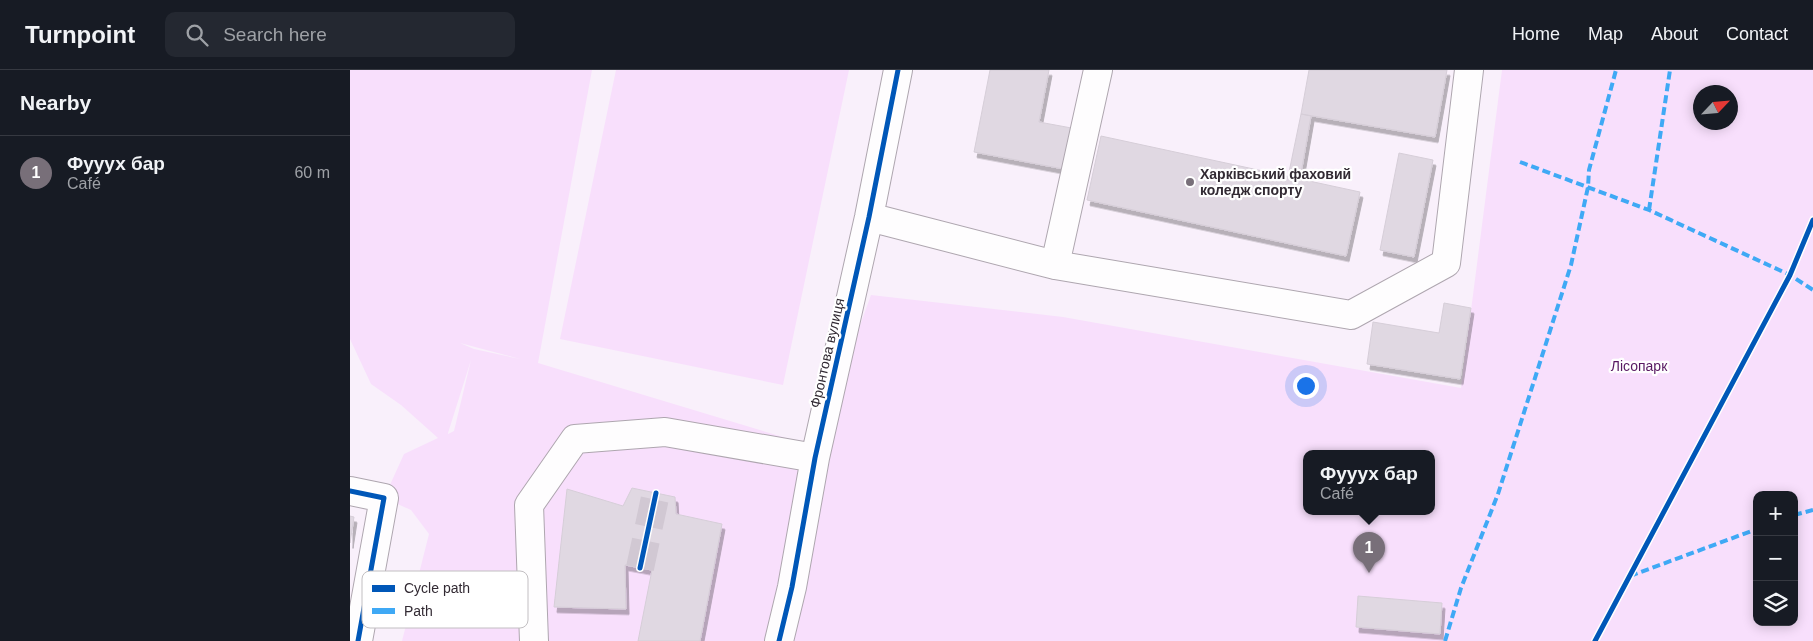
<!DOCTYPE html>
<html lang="en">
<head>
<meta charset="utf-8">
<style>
  :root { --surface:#171b24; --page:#242831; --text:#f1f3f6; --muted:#9ea1a6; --line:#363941; --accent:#786f79 }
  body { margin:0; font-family:Helvetica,sans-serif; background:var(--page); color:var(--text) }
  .controls { position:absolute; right:15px; bottom:15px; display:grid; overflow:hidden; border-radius:10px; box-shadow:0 2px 12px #0003 }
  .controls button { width:45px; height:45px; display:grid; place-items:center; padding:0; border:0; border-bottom:1px solid var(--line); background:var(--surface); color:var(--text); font:25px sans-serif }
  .compass { position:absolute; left:1343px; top:15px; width:45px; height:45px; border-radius:50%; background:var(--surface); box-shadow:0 2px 12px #0003; rotate:64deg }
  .you { position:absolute; left:955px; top:315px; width:18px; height:18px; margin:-12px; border:4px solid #fff; border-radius:50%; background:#1a73e8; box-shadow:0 0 0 8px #1a73e833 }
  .badge { display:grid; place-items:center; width:32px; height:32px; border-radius:50%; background:var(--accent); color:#fff; font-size:16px; font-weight:700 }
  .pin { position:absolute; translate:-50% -41px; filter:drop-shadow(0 1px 2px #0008) }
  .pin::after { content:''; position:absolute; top:26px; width:18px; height:15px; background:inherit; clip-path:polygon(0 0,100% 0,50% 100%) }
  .popup { position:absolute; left:953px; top:380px; width:132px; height:65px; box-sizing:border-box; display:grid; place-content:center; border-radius:10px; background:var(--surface); filter:drop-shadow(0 1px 4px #0005); font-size:16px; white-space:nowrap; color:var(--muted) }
  .popup b { font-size:19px; color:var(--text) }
  .popup::after { content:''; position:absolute; left:50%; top:100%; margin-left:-10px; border:10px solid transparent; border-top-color:var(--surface) }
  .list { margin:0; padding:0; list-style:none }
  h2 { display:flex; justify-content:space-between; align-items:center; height:65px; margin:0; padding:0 20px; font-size:21px }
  h2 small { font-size:16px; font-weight:400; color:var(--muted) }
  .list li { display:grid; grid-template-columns:32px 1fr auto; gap:15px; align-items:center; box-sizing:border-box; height:75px; padding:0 20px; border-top:1px solid var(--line) }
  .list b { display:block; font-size:19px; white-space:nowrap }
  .list p { margin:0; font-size:16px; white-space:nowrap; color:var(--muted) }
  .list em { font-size:16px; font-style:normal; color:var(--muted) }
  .icon { flex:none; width:28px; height:28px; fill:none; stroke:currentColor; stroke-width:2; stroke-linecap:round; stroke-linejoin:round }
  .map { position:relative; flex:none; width:1463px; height:571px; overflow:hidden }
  header { display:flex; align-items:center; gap:30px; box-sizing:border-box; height:70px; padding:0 25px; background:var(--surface); border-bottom:1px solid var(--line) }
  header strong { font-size:24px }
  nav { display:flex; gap:28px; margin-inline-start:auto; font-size:18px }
  .search { width:350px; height:45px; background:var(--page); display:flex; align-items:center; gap:12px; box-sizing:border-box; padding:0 18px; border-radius:10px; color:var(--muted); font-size:19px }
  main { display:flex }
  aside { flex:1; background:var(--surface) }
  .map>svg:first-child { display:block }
</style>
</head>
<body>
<header>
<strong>Turnpoint</strong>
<div class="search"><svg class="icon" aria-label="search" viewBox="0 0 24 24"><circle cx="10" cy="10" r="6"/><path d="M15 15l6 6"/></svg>Search here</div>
<nav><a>Home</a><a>Map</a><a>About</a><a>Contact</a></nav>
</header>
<main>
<aside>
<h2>Nearby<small></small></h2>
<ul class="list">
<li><span class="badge">1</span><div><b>Фууух бар</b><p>Café</p></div><em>60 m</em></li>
</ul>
</aside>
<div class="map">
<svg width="1463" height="571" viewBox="0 0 1463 571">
  <defs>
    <filter id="shadow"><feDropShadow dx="3" dy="5.5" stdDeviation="0" flood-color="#0004"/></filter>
  </defs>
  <rect width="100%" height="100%" fill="#f9f0fb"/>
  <!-- green -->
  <path fill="#f8dffc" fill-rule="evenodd" d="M0 0H242L188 293 466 377 521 225 713 247 1111 318 1152 0H1463V571H52L79 464 61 440 34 428 54 384 88 368 51 335 21 314 0 269ZM1350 22H1380V52H1350ZM110 273 170 289 124 279ZM121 290 104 361 98 364V363ZM956 384H1082V442H956ZM1407 425H1444V552H1407Z
    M266 0H499L433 315 210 269Z"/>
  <!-- building -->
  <path fill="#e0d8e2" stroke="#d6ced8" filter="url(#shadow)" d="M640 0H699L689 52 727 59 719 100 624 82Z
    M959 0H1097L1085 67 951 44Z
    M951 44 961 46 950 109 938 107Z
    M751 66 1010 122 996 186 737 130Z
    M1049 83 1083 90 1064 187 1030 180Z
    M1094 233 1121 238 1110 309 1017 294 1023 252 1089 263Z
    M282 418 325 427 326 444 372 454 350 571H288L302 500 275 495 276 539 204 537 217 419 273 436Z
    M0 446 4 447 0 473Z
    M1008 526 1092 533 1090 564 1006 557Z"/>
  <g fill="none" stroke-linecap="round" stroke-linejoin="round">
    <!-- minor-tunnel -->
    <path stroke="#d1c8d3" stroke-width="28" stroke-dasharray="28 14" stroke-linecap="butt" d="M290 498 306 423"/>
    <!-- minor casing -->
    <g stroke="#aea6af" stroke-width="30">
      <path id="minor" d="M519 147 705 195 1001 245 1096 193 1119 0
        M705 195 748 0
        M0 421 34 428 8 571
        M184 571 179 435 225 369 315 362 465 388
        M429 571 442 517 465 388 519 147 548 0"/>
    </g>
    <!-- minor -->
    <use href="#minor" stroke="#fefdfe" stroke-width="28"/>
    <!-- quiet -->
    <path stroke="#3fa9f5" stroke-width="4" stroke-dasharray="8 4" stroke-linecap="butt" d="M1170 92 1299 140 1440 205 1463 220
      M1299 140 1320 0
      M1444 445 1463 440
      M1280 506 1407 459
      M1095 571 1111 518 1148 424 1221 195 1238 117 1239 100 1266 0"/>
    <!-- cycleway casing -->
    <g stroke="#fff" stroke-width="8">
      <path id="cycleway" d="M0 421 34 428 8 571
        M290 498 306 423
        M429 571 442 517 465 388 519 147 548 0
        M1245 571 1440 205 1463 150"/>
    </g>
    <!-- cycleway -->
    <use href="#cycleway" stroke="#0057b8" stroke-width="5"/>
  </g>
  <!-- markers -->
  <circle fill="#786f79" stroke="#fff" stroke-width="2" cx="840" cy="112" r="5"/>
  <g text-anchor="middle" stroke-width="4.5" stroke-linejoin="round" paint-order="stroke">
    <!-- poi labels -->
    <g font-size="14" font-weight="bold" fill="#322a33" stroke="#fff" text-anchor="start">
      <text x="850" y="109">Харківський фаховий<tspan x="850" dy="16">коледж спорту</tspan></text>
    </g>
    <!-- street labels -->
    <g font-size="14" fill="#322a33" stroke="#fff">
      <text transform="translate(477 283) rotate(-77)" y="5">Фронтова вулиця</text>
    </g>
    <!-- park labels -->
    <g font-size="14" fill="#581962" stroke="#fff">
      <text x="1289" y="301">Лісопарк</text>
    </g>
  </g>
  <!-- legend -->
  <rect x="12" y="501" width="166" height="57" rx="8" fill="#fff" stroke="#c2bfc2" stroke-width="1"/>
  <rect x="22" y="515" width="23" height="7" fill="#0057b8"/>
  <rect x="22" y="538" width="23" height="6" fill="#3fa9f5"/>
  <g font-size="14" fill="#322a33">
    <text x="54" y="523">Cycle path</text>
    <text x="54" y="546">Path</text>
  </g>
</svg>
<div class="controls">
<button>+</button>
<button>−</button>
<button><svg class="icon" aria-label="layers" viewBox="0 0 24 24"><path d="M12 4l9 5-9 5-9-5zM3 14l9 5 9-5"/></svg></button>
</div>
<svg class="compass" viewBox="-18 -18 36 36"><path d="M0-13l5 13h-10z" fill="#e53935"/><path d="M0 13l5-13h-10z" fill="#9ea1a6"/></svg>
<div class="you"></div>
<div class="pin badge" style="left:1019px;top:503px">1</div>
<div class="popup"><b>Фууух бар</b>Café</div>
</div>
</main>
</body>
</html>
